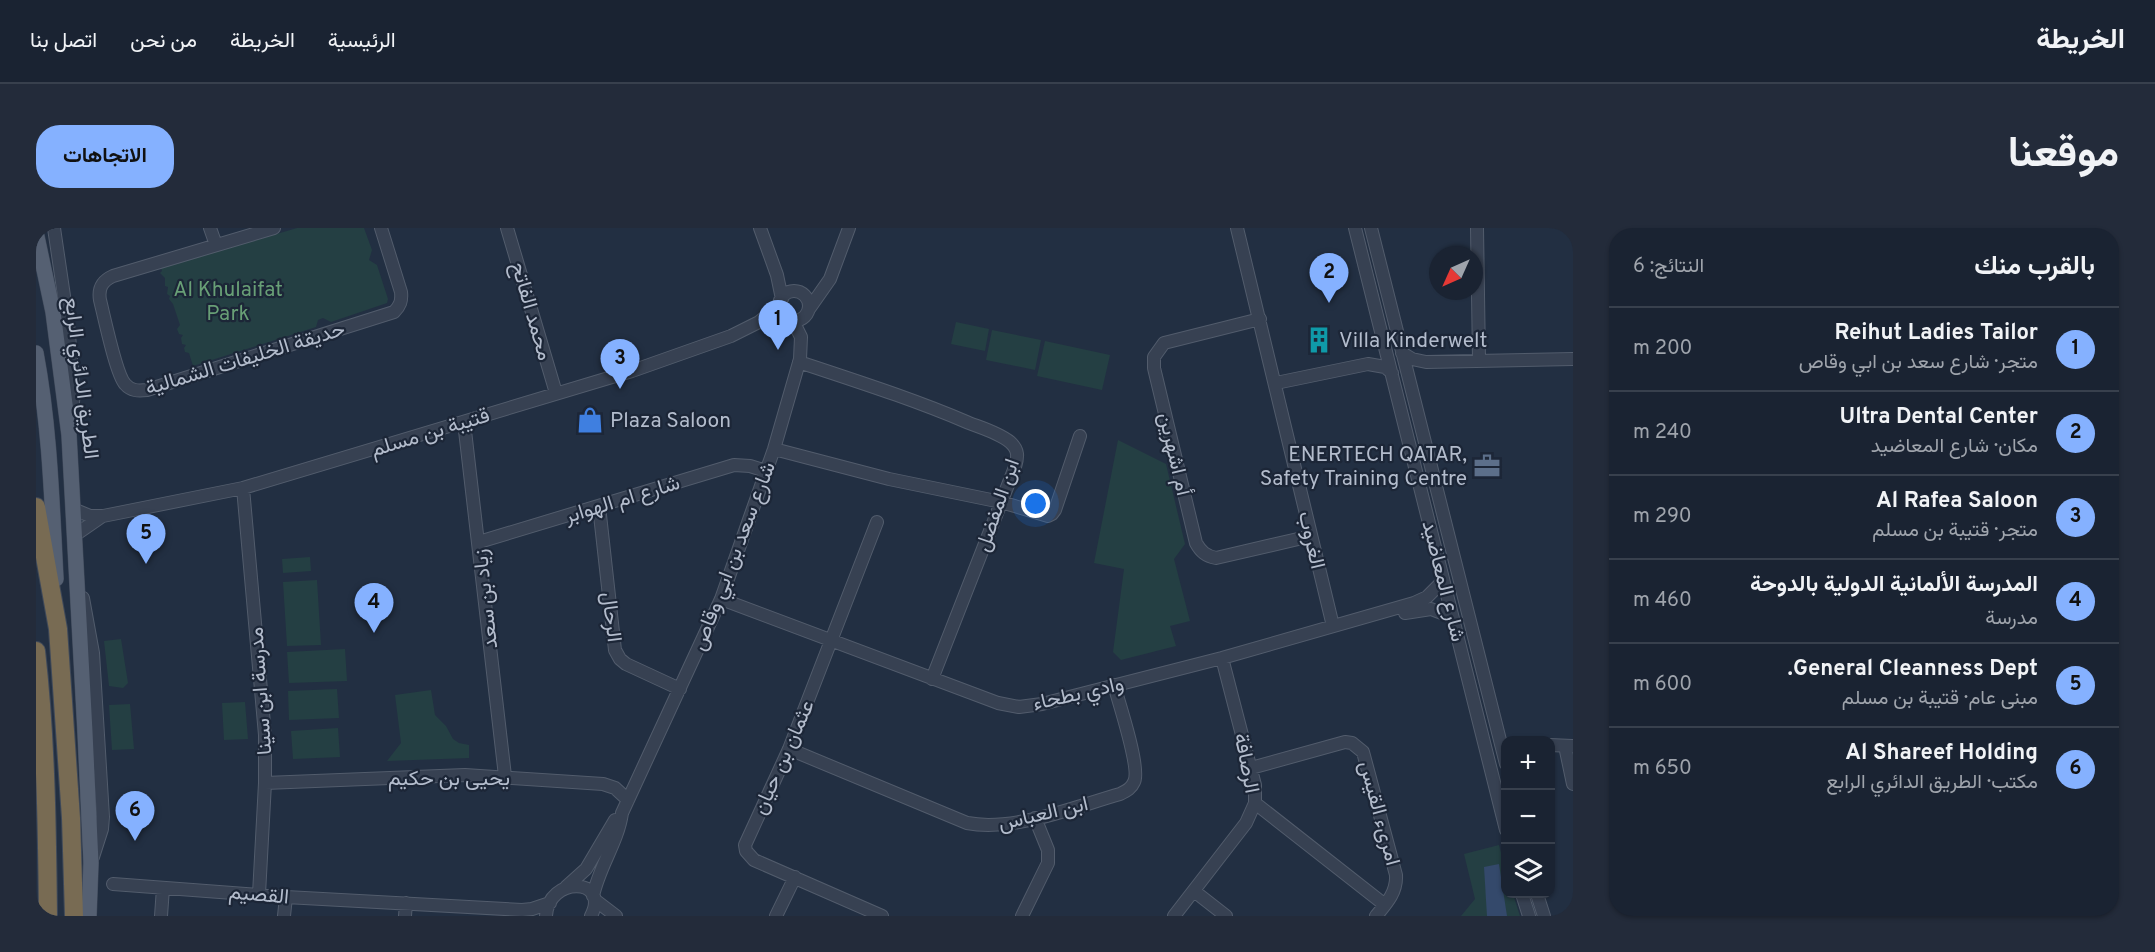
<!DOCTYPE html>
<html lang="ar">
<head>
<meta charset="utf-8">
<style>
  :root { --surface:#1a2332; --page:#232b3a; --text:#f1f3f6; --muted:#9fa4ac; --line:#38404d; --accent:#85b1ff }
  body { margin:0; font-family:Overpass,Vazirmatn,sans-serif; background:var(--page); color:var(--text); direction:rtl }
  .controls { position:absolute; right:18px; bottom:18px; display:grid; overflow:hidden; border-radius:12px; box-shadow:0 2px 4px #0004 }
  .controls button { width:54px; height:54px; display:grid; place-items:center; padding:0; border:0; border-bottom:2px solid var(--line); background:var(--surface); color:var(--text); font:30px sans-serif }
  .compass { position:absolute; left:1393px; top:18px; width:54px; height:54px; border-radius:50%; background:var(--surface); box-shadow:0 2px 4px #0004; rotate:225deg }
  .you { position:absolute; left:1000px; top:276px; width:21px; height:21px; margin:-15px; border:4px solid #fff; border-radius:50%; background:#1a73e8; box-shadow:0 0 0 9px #1a73e833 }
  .badge { display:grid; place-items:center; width:39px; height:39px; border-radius:50%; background:var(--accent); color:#111; font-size:20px; font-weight:700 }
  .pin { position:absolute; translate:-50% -50px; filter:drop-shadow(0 2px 3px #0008) }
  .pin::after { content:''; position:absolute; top:32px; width:21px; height:18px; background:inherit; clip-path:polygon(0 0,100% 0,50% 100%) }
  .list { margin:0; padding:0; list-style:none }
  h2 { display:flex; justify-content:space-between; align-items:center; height:78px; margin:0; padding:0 24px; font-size:26px }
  h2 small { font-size:20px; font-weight:400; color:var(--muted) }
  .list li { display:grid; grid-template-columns:39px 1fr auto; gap:18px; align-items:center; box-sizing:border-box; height:84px; padding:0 24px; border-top:2px solid var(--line) }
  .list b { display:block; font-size:22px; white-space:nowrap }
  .list p { margin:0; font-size:20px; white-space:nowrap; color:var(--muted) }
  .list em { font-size:20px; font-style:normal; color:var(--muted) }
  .icon { flex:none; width:33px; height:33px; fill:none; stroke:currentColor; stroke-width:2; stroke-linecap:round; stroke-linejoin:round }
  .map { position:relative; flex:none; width:1537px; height:688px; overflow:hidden; direction:ltr; border-radius:24px }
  header { display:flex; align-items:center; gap:36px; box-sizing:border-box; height:84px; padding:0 30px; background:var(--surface); border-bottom:2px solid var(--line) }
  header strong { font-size:28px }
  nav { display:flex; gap:33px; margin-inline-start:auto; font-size:21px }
  .intro { display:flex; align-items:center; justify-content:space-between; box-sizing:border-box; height:144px; padding:0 36px }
  h1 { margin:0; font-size:42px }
  .button { padding:15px 27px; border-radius:24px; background:var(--accent); color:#111; font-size:21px; font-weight:700 }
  main { display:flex; gap:36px; padding:0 36px }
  aside { flex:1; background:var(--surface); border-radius:24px; box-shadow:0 2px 4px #0004 }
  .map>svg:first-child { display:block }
</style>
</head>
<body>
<header>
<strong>الخريطة</strong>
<nav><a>الرئيسية</a><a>الخريطة</a><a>من نحن</a><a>اتصل بنا</a></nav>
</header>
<div class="intro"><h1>موقعنا</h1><a class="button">الاتجاهات</a></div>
<main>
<aside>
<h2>بالقرب منك<small>النتائج: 6</small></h2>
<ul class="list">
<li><span class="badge">1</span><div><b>Reihut Ladies Tailor</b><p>متجر · شارع سعد بن ابي وقاص</p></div><em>200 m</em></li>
<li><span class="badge">2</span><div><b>Ultra Dental Center</b><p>مكان · شارع المعاضيد</p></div><em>240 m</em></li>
<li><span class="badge">3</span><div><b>Al Rafea Saloon</b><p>متجر · قتيبة بن مسلم</p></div><em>290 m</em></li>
<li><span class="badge">4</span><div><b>المدرسة الألمانية الدولية بالدوحة</b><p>مدرسة</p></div><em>460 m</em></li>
<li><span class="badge">5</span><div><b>General Cleanness Dept.</b><p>مبنى عام · قتيبة بن مسلم</p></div><em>600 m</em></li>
<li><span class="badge">6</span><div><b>Al Shareef Holding</b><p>مكتب · الطريق الدائري الرابع</p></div><em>650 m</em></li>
</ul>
</aside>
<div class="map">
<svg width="1537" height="688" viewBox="0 0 1537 688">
  <rect width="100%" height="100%" fill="#222f42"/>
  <!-- green -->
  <path fill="#243f43" d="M261 0H328L336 22 333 32 341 37 352 71 351 75 295 94 287 90 282 92 280 99 157 138 153 125 149 124 148 120 150 117 146 116 145 110 147 107 143 106 141 101 144 97 137 76 133 71 134 68 131 66 132 59 129 58V50L124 45 126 43 125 40Z
    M920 94 953 101 949 123 915 116Z
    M956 102 1005 112 999 142 950 132Z
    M1009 113 1074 127 1066 162 1001 148Z
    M1082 212 1130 236 1149 316 1138 331 1154 393 1134 398 1140 418 1085 432 1077 424 1088 341 1058 335Z
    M274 329 275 343 247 345 246 331Z
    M281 352 285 417 251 418 247 354Z
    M85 411 92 455 87 460 73 458 68 413Z
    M309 421 311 453 253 455 251 424Z
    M301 461 303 490 253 492 252 463Z
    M395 462 399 487 410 498 417 511 423 515 433 517V530L351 533 365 515 359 467Z
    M209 474 212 511 188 512 186 475Z
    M94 476 98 521 76 522 73 477Z
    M302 500 304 529 257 531 255 503Z
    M1463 617 1469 640 1470 666H1477L1484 688H1425L1439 671 1428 626Z"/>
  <!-- water -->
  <path fill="#34496b" d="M1463 636 1471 688H1451L1448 639Z"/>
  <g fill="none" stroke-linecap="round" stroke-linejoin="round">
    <!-- minor casing -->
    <g stroke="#525c6c" stroke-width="14">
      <path id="minor" d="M18 0 32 95 38 164 35 194
        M174 0 180 17
        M238 0 77 48C66 53 62 60 64 72 68 88 80 146 89 156 95 163 102 163 111 162L358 84C364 78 366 73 365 64L345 0
        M471 0 520 165
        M724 0 741 47 746 71
        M1201 0 1297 398
        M1319 0 1470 602
        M1335 0 1470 536
        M1441 0 1443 132
        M743 78a15 15 0 1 1 30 0a15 15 0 1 1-30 0Z
        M773 81 794 51 813 0
        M1224 91 1128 115 1118 129V140L1160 315C1165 324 1170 328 1180 330L1275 308
        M1366 125 1376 131 1390 134 1537 131
        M763 134C820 153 877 171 933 195 946 200 963 205 974 214 983 222 982 229 979 239L896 451
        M1240 155 1332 136 1349 139 1356 145
        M428 194 469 548
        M738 221 853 251 965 274 1012 288 1016 286 1019 282 1044 208
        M207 260 229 507V555L223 666
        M563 278 579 422 584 431 590 436 644 461
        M37 281 54 288H67L207 260 596 143 695 108 723 94 744 77
        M841 294 753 521 709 617 710 623 718 632 846 688
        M39 307 65 289
        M443 314 698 237 714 238 730 243
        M47 370 57 425 67 589 66 601 57 629
        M685 371 962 475 983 479 1006 476 1186 430 1378 375 1391 369 1407 353
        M1369 385 1395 381 1416 389
        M1514 517 1536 518
        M1529 518 1537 556
        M753 521 931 595C978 604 1038 579 1084 566 1090 563 1095 561 1098 554 1105 541 1083 475 1078 457
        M1215 540 1309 514 1316 515 1327 524 1360 647C1361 664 1351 675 1340 688
        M229 555 429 547 567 556 579 560 592 572
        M1219 575 1349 677
        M77 656 250 669 486 682 496 681 514 675
        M530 659 550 641 579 592
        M1158 663 1190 688
        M1486 666 1493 688
        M1501 666 1508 688
        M557 668C563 639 582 614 586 585L685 371 738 221 764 131 765 109 757 93
        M559 672 580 688
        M125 688 127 660
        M248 688 250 669
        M369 688 370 675
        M510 688C512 648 575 649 555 688
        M740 688 759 649
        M986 688 1012 635V622L999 590
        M1138 688 1210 595 1219 575V557L1186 430"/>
    </g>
    <!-- major casing -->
    <g stroke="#404a5b" stroke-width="16">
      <path id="major" d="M0 4 17 84 33 207 49 504 55 635 53 688
        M0 125C14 199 16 276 20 351"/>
    </g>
    <!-- highway casing -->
    <g stroke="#3f4959" stroke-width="20">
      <path id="highway" d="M0 279 22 401 35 590 38 688
        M0 423C10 511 11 599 12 688"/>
    </g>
    <!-- minor -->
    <use href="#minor" stroke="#374152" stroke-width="12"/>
    <!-- major -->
    <use href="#major" stroke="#556072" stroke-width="15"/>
    <!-- highway -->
    <use href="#highway" stroke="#786b53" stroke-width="18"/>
  </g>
  <!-- icons -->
  <defs>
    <g id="building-bare" transform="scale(2.07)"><path d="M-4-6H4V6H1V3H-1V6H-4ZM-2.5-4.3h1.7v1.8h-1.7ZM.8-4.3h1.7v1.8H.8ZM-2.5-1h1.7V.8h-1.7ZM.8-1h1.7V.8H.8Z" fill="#0f9aa8" stroke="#1c2637" stroke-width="2.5" paint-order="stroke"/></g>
    <g id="shop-bare" transform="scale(2.07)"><path d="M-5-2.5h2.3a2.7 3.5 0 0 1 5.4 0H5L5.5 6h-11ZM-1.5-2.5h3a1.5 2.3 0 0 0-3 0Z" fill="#3f7fe0" stroke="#1c2637" stroke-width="2.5" paint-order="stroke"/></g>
    <g id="office-bare" transform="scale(2.07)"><path d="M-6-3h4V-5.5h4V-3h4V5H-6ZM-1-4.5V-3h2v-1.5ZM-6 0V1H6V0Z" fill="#5c6f8a" stroke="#1c2637" stroke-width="2.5" paint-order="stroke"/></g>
  </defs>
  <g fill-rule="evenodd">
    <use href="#building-bare" x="1283" y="112"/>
    <use href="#shop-bare" x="554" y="192"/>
    <use href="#office-bare" x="1451" y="238"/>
  </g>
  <g text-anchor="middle" stroke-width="4.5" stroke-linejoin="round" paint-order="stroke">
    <!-- park labels -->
    <g font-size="21" fill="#689f76" stroke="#1c2637">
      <text x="192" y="68">Al Khulaifat<tspan x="192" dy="24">Park</tspan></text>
    </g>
    <!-- street labels -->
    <g font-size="21" fill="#b3bccc" stroke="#1c2637">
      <text transform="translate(496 83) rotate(74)" y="7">محمد الفاتح</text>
      <text transform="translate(209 130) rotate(-17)" y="7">حديقة الخليفات الشمالية</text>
      <text transform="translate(46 150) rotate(83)" y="7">الطريق الدائري الرابع</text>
      <text transform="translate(394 204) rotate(-17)" y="7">قتيبة بن مسلم</text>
      <text transform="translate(1139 226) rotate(77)" y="7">أم اشهرين</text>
      <text transform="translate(586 271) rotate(-17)" y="7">شارع ام الهوابر</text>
      <text transform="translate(961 277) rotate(-71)" y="7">ابن المفضل</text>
      <text transform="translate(1276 312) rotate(77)" y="7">الغروب</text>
      <text transform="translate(697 328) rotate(-69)" y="7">شارع سعد بن ابي وقاص</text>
      <text transform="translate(1408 353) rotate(76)" y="7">شارع المعاضيد</text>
      <text transform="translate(449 371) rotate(-96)" y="7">زياد بن سعد</text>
      <text transform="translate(576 389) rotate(83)" y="7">الرحال</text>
      <text transform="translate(224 463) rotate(-94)" y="7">مدرسة ابن سينا</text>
      <text transform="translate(1042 465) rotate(-13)" y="7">وادي بطحاء</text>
      <text transform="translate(747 529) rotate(-66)" y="7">عثمان بن حيان</text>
      <text transform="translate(1211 535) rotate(79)" y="7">الرصافة</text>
      <text x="413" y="557">يحيى بن حكيم</text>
      <text transform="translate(1007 585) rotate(-13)" y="7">ابن العباس</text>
      <text transform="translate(1344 585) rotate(75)" y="7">امرىء القيس</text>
      <text transform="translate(223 666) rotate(5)" y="7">القصيم</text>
    </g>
    <!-- poi labels -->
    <g font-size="21" fill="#b3bccc" stroke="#1c2637" text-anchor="start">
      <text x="1303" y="119">Villa Kinderwelt</text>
      <text x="574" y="199">Plaza Saloon</text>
      <text x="1431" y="233" text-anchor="end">ENERTECH QATAR,<tspan x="1431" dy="24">Safety Training Centre</tspan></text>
    </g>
  </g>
</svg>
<div class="controls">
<button>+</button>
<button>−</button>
<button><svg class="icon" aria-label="layers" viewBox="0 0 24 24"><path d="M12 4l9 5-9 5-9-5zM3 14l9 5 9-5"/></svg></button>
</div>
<svg class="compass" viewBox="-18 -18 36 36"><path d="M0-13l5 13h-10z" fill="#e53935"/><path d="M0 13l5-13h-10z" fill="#9fa4ac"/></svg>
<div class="you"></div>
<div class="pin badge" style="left:742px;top:122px">1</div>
<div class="pin badge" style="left:1293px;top:75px">2</div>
<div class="pin badge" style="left:584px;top:161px">3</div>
<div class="pin badge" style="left:338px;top:405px">4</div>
<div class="pin badge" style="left:110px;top:336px">5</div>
<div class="pin badge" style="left:99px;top:613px">6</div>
</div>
</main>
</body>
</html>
